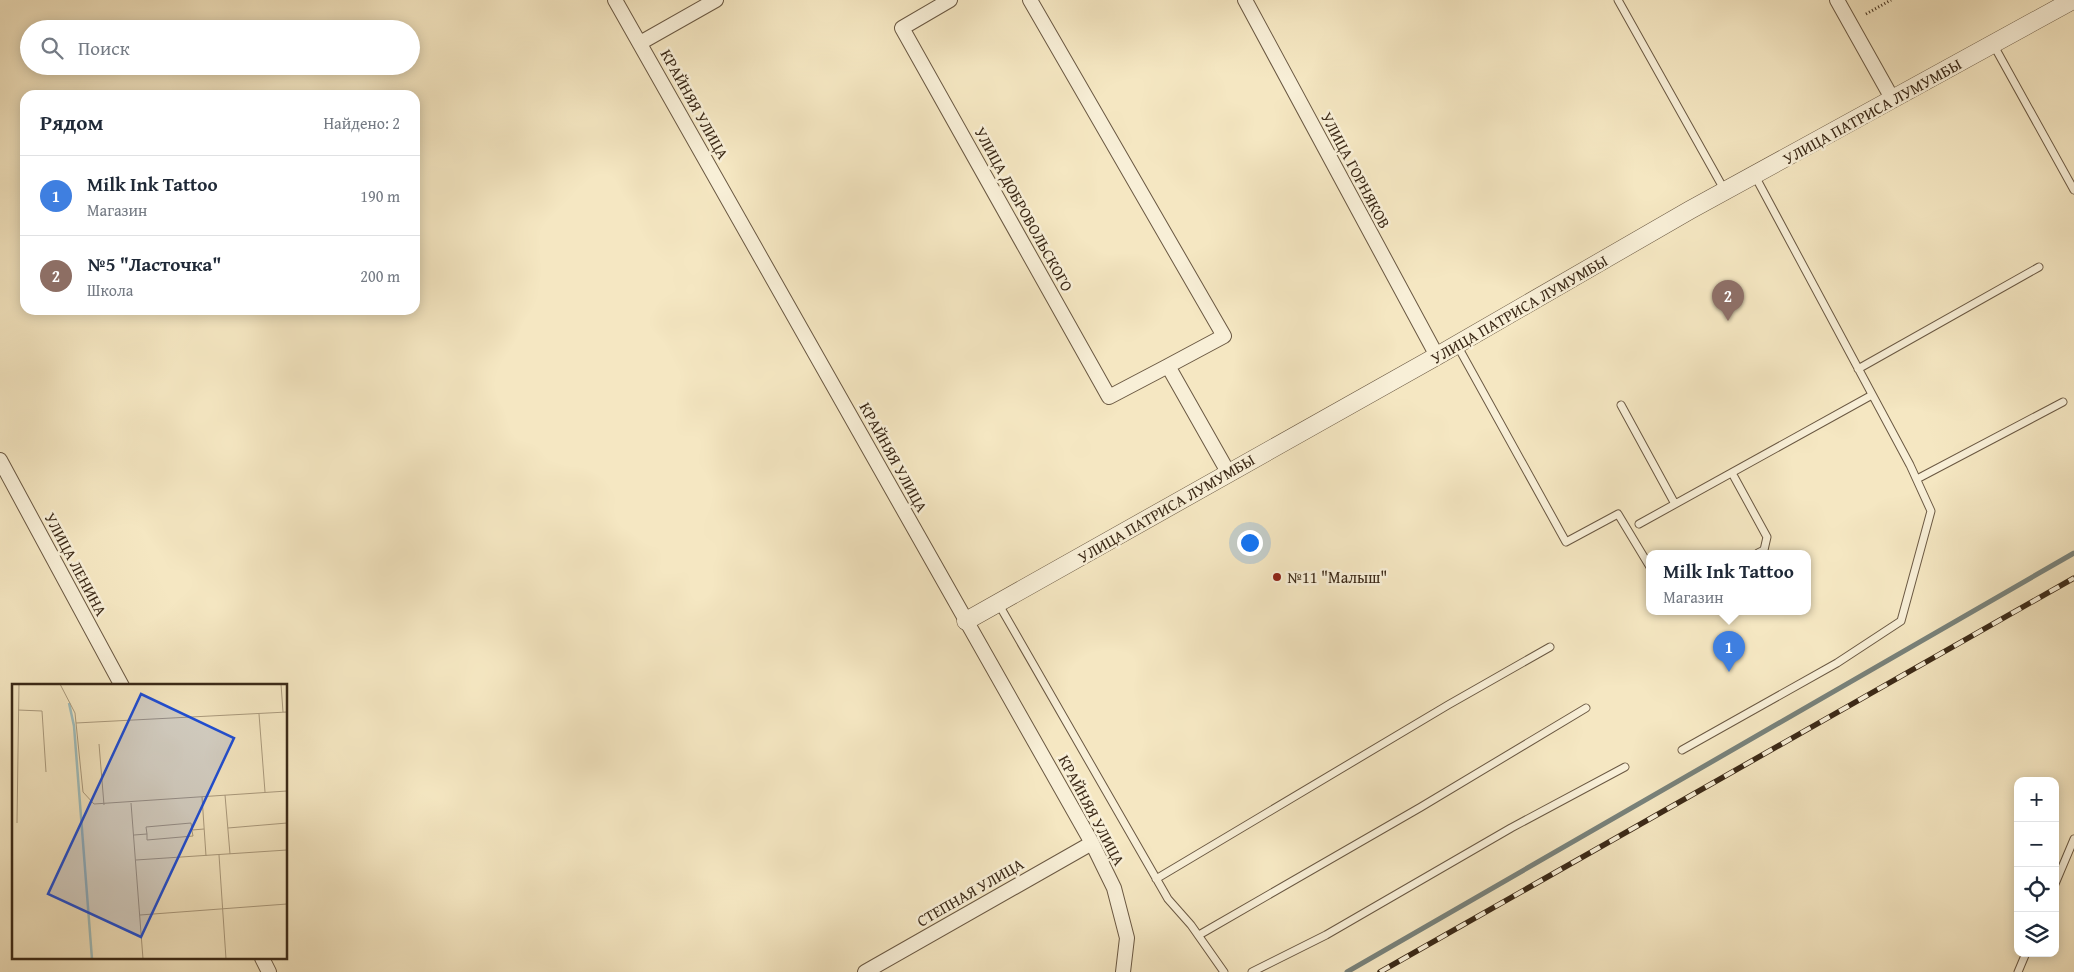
<!DOCTYPE html>
<html lang="ru">
<head>
<meta charset="utf-8">
<style>
  :root { --surface:#fff; --page:#f6f6f7; --text:#1f2937; --muted:#747a83; --line:#e0e1e3; --accent:#8f2418 }
  body { margin:0; font-family:"Gentium Book Plus",serif; background:var(--page); color:var(--text) }
  .controls { position:absolute; right:15px; bottom:15px; display:grid; overflow:hidden; border-radius:10px; box-shadow:0 2px 12px #0003 }
  .controls button { width:45px; height:45px; display:grid; place-items:center; padding:0; border:0; border-bottom:1px solid var(--line); background:var(--surface); color:var(--text); font:25px sans-serif }
  .you { position:absolute; left:1249px; top:542px; width:18px; height:18px; margin:-12px; border:4px solid #fff; border-radius:50%; background:#1a73e8; box-shadow:0 0 0 8px #1a73e833 }
  .badge { display:grid; place-items:center; width:32px; height:32px; border-radius:50%; background:var(--accent); color:#fff; font-size:16px; font-weight:700 }
  .pin { position:absolute; translate:-50% -41px; filter:drop-shadow(0 1px 2px #0008) }
  .pin::after { content:''; position:absolute; top:26px; width:18px; height:15px; background:inherit; clip-path:polygon(0 0,100% 0,50% 100%) }
  .popup { position:absolute; left:1646px; top:550px; width:165px; height:65px; box-sizing:border-box; display:grid; place-content:center; border-radius:10px; background:var(--surface); filter:drop-shadow(0 1px 4px #0005); font-size:16px; white-space:nowrap; color:var(--muted) }
  .popup b { font-size:19px; color:var(--text) }
  .popup::after { content:''; position:absolute; left:50%; top:100%; margin-left:-10px; border:10px solid transparent; border-top-color:var(--surface) }
  .list { margin:0; padding:0; list-style:none }
  h2 { display:flex; justify-content:space-between; align-items:center; height:65px; margin:0; padding:0 20px; font-size:21px }
  h2 small { font-size:16px; font-weight:400; color:var(--muted) }
  .list li { display:grid; grid-template-columns:32px 1fr auto; gap:15px; align-items:center; box-sizing:border-box; height:80px; padding:0 20px; border-top:1px solid var(--line) }
  .list b { display:block; font-size:19px; white-space:nowrap }
  .list p { margin:0; font-size:16px; white-space:nowrap; color:var(--muted) }
  .list em { font-size:16px; font-style:normal; color:var(--muted) }
  .icon { flex:none; width:28px; height:28px; fill:none; stroke:currentColor; stroke-width:2; stroke-linecap:round; stroke-linejoin:round }
  .map { position:relative; flex:none; width:2074px; height:972px; overflow:hidden }
  .search { position:absolute; background:var(--surface); box-shadow:0 2px 12px #0003; left:20px; top:20px; width:400px; height:55px; display:flex; align-items:center; gap:12px; box-sizing:border-box; padding:0 18px; border-radius:28px; color:var(--muted); font-size:19px }
  .panel { position:absolute; background:var(--surface); box-shadow:0 2px 12px #0003; left:20px; top:90px; width:400px; height:225px; border-radius:15px }
  .map>svg:first-child { display:block }
</style>
</head>
<body>
<div class="map">
<svg width="2074" height="972" viewBox="0 0 2074 972">
  <rect width="100%" height="100%" fill="#f5e7c2"/>
  <filter id="stains"><feTurbulence type="fractalNoise" baseFrequency=".004" numOctaves="4"/><feColorMatrix values="0 0 0 0 .2 0 0 0 0 .09 0 0 0 0 .02 0 0 0 .5 -.17"/></filter>
  <radialGradient id="worn" r=".72"><stop offset=".6" stop-color="#630" stop-opacity="0"/><stop offset="1" stop-color="#630" stop-opacity=".3"/></radialGradient>
  <g fill="none" stroke-linecap="round" stroke-linejoin="round">
    <!-- stream -->
    <path stroke="#78827b" stroke-width="5" d="M1347 972 2074 553"/>
    <!-- service casing -->
    <g stroke="#6a5842" stroke-width="9">
      <path id="service" d="M1618 0 1725 191
        M1993 44 2074 190
        M1457 345 1566 542 1618 514 1650 567
        M1858 369 2039 267
        M1621 405 1675 504
        M1732 473 1767 537 1764 550 1758 553
        M1917 479 2063 402
        M1639 524 1872 395
        M998 603 1168 899 1191 925 1224 972
        M1682 750 1837 663 1901 621 1931 511 1910 465 1755 176
        M1156 879 1448 705 1550 647
        M2055 884 2074 839
        M1199 935 1421 807 1586 708
        M1252 972 1326 935 1511 828 1625 767
        M2018 972 2026 953"/>
    </g>
    <!-- minor casing -->
    <g stroke="#6a5842" stroke-width="16">
      <path id="minor" d="M615 0 1092 843 1114 888 1127 938 1123 972
        M950 0 902 28 1109 397 1168 366 1228 472
        M1030 0 1224 336 1168 366
        M1245 0 1437 356
        M1837 0 1893 100
        M640 43 716 0
        M0 460 122 686
        M262 958 269 972
        M865 972 1092 843"/>
    </g>
    <!-- tertiary casing -->
    <g stroke="#6a5842" stroke-width="19">
      <path id="tertiary" d="M966 621 1437 356 1690 210 2073 0"/>
    </g>
    <!-- path -->
    <path stroke="#3b2917" stroke-width="3" stroke-dasharray="1 2.5" stroke-linecap="butt" d="M1866 14 1891 0"/>
    <!-- service -->
    <use href="#service" stroke="#f8efd7" stroke-width="7"/>
    <!-- minor -->
    <use href="#minor" stroke="#f8efd7" stroke-width="14"/>
    <!-- tertiary -->
    <use href="#tertiary" stroke="#f8efd7" stroke-width="18"/>
    <!-- rail casing -->
    <g stroke="#3b2917" stroke-width="5.5">
      <path id="rail" d="M1380 972 2074 578"/>
    </g>
    <!-- rail -->
    <use href="#rail" stroke="#f8efd7" stroke-width="4" stroke-dasharray="11" stroke-linecap="butt"/>
  </g>
  <!-- markers -->
  <circle fill="#8f2418" stroke="#f8efd7" stroke-width="2" cx="1277" cy="577" r="5"/>
  <g text-anchor="middle" stroke-width="5" stroke-linejoin="round" paint-order="stroke">
    <!-- street labels -->
    <g font-size="16" fill="#3b2917" stroke="#f8efd7">
      <text transform="translate(695 104) rotate(61)" y="6">КРАЙНЯЯ УЛИЦА</text>
      <text transform="translate(1872 111) rotate(-29)" y="6">УЛИЦА ПАТРИСА ЛУМУМБЫ</text>
      <text transform="translate(1356 170) rotate(62)" y="6">УЛИЦА ГОРНЯКОВ</text>
      <text transform="translate(1024 209) rotate(61)" y="6">УЛИЦА ДОБРОВОЛЬСКОГО</text>
      <text transform="translate(1519 309) rotate(-30)" y="6">УЛИЦА ПАТРИСА ЛУМУМБЫ</text>
      <text transform="translate(894 457) rotate(61)" y="6">КРАЙНЯЯ УЛИЦА</text>
      <text transform="translate(1166 508) rotate(-30)" y="6">УЛИЦА ПАТРИСА ЛУМУМБЫ</text>
      <text transform="translate(76 564) rotate(62)" y="6">УЛИЦА ЛЕНИНА</text>
      <text transform="translate(1092 810) rotate(62)" y="6">КРАЙНЯЯ УЛИЦА</text>
      <text transform="translate(970 892) rotate(-30)" y="6">СТЕПНАЯ УЛИЦА</text>
    </g>
    <!-- poi labels -->
    <g font-size="16" fill="#3b2917" stroke="#f8efd7" text-anchor="start">
      <text x="1287" y="583">№11 "Малыш"</text>
    </g>
  </g>
  <!-- overview -->
  <g transform="translate(12 684)">
    <rect width="275" height="275" fill="#f5e7c2"/>
    <path fill="none" stroke="#a0bebd" stroke-width="2.5" d="M57 19 62 42 80 275"/>
    <path fill="none" stroke="#ab9b7e" stroke-width="1" d="M48 0 63 29 71 108 82 120 275 107M269 0 271 28M6 26 30 27 34 88M247 30 253 108M64 39 275 28M87 60 92 121M213 111 218 170M190 113 194 172M119 119 131 275M5 139 7 0M216 144 275 139M135 150V156L181 152 180 147M122 151 135 150 134 143 179 139 180 146 192 145M207 171 214 275M124 176 275 166M128 231 275 220"/>
    <path fill="#1d4ed8" fill-opacity="0.15" stroke="#1d4ed8" stroke-width="2.5" d="M129 10 222 54 129 253 36 210Z"/>
    <rect width="275" height="275" fill="none" stroke="#3b2917" stroke-width="2.5"/>
  </g>
  <rect width="100%" height="100%" filter="url(#stains)"/>
  <rect width="100%" height="100%" fill="url(#worn)"/>
</svg>
<div class="controls">
<button>+</button>
<button>−</button>
<button><svg class="icon" aria-label="locate" viewBox="0 0 24 24"><circle cx="12" cy="12" r="6"/><path d="M12 2v4M12 18v4M2 12h4M18 12h4"/></svg></button>
<button><svg class="icon" aria-label="layers" viewBox="0 0 24 24"><path d="M12 4l9 5-9 5-9-5zM3 14l9 5 9-5"/></svg></button>
</div>
<div class="you"></div>
<div class="pin badge" style="left:1729px;top:672px;background:#3f7fe0">1</div>
<div class="popup"><b>Milk Ink Tattoo</b>Магазин</div>
<div class="pin badge" style="left:1728px;top:321px;background:#8d6e63">2</div>
<div class="search"><svg class="icon" aria-label="search" viewBox="0 0 24 24"><circle cx="10" cy="10" r="6"/><path d="M15 15l6 6"/></svg>Поиск</div>
<section class="panel">
<h2>Рядом<small>Найдено: 2</small></h2>
<ul class="list">
<li><span class="badge" style="background:#3f7fe0">1</span><div><b>Milk Ink Tattoo</b><p>Магазин</p></div><em>190 m</em></li>
<li><span class="badge" style="background:#8d6e63">2</span><div><b>№5 &quot;Ласточка&quot;</b><p>Школа</p></div><em>200 m</em></li>
</ul>
</section>
</div>
</body>
</html>
